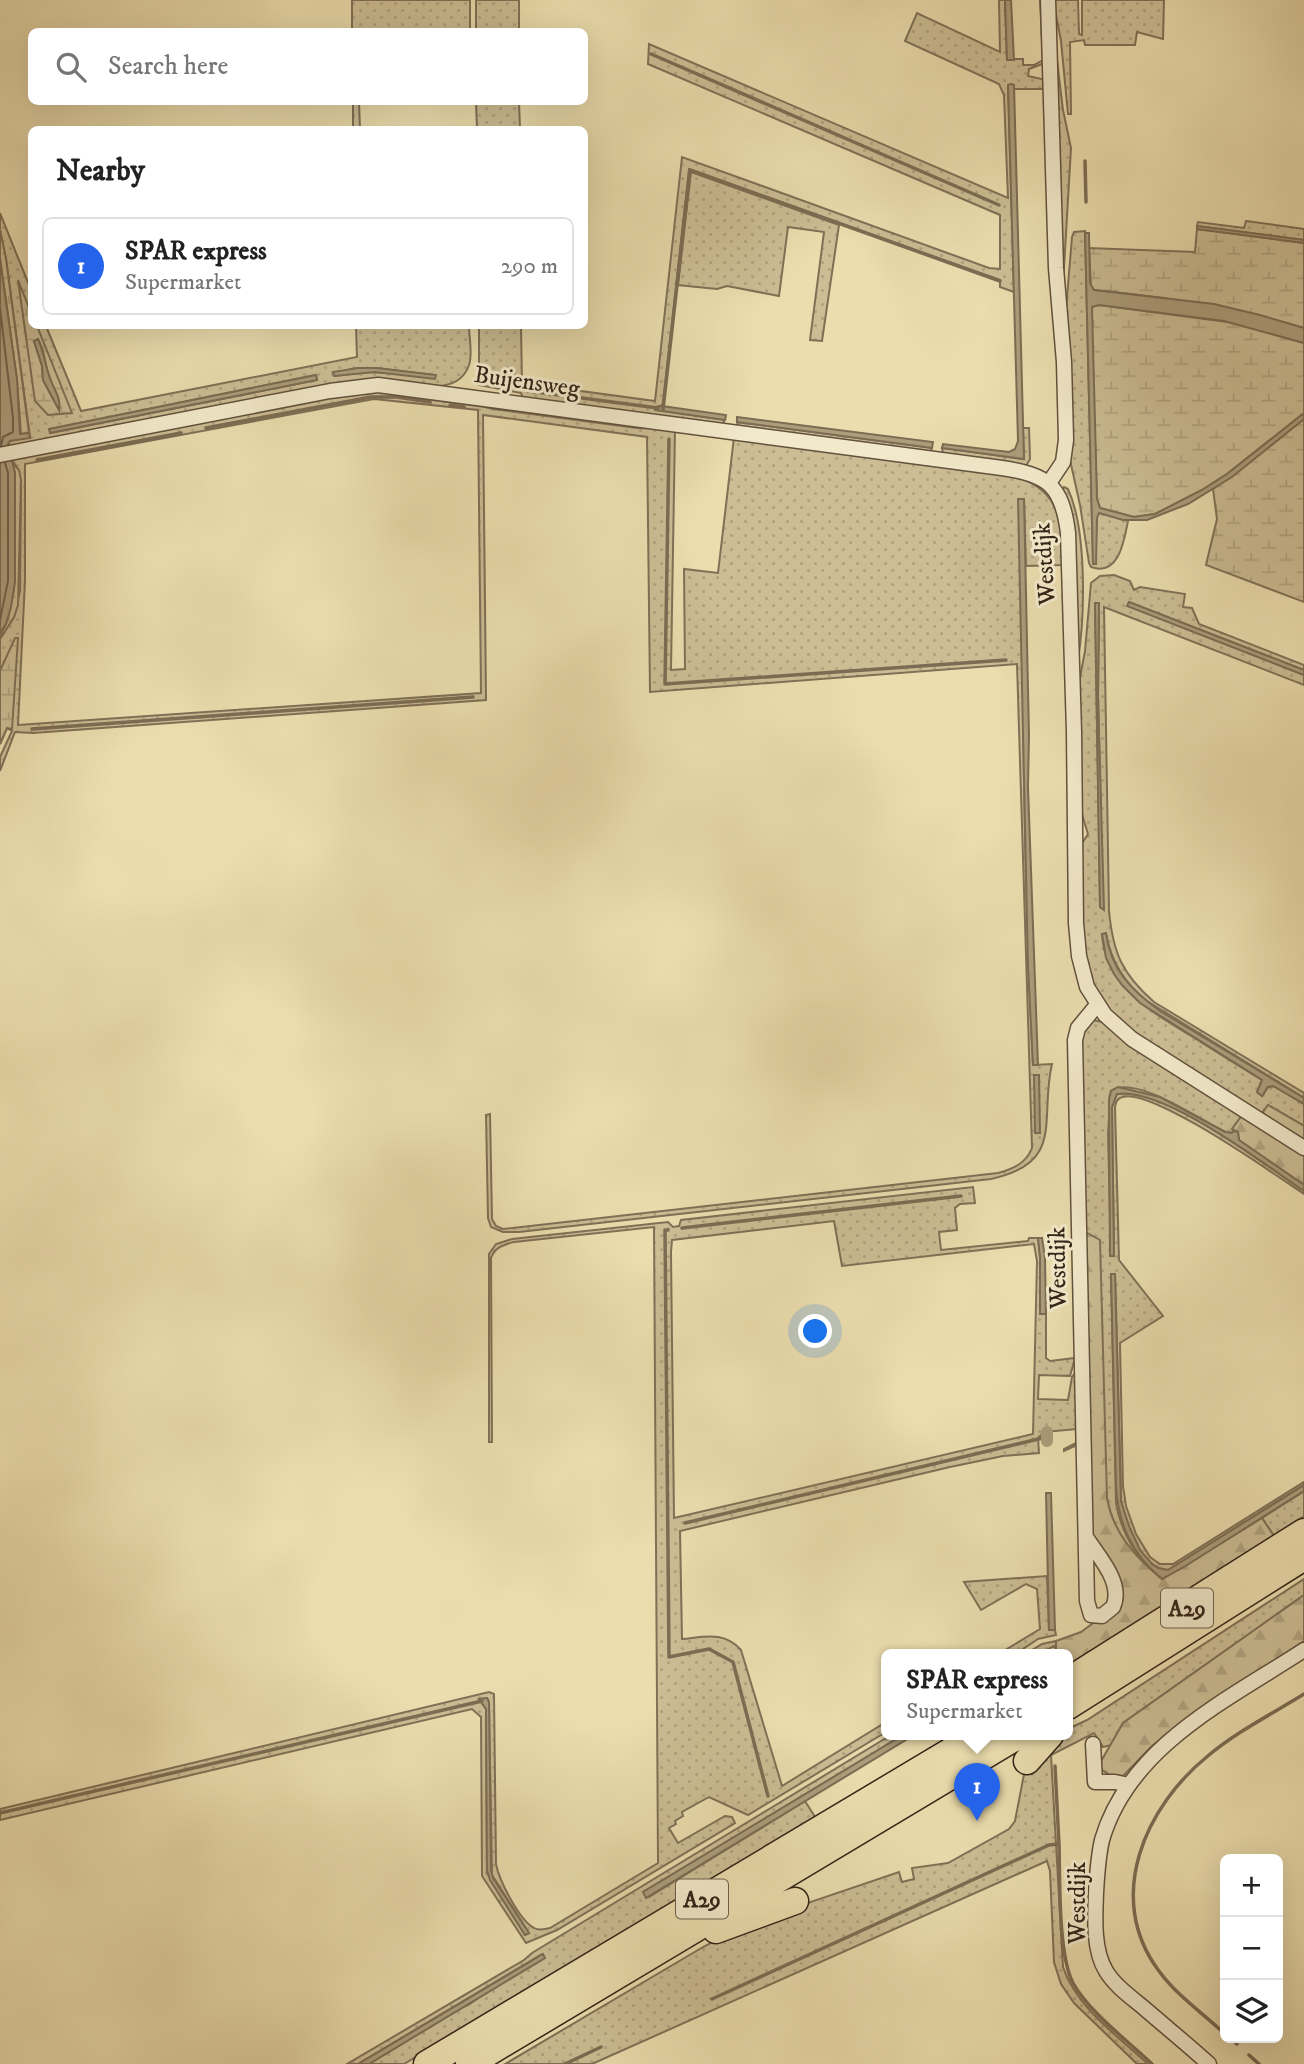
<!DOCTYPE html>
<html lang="en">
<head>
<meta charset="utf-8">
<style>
  :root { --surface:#fff; --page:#f2f2f2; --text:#222; --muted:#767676; --line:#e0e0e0; --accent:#2563eb }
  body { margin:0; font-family:"IM FELL DW Pica",serif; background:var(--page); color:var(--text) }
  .controls { position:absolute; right:21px; bottom:21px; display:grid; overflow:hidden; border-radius:10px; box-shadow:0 7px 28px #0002 }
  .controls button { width:63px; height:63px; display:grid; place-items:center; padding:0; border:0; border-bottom:2px solid var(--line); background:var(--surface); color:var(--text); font:35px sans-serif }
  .you { position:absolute; left:816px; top:1332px; width:24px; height:24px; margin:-18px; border:5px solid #fff; border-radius:50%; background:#1a73e8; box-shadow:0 0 0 10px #1a73e833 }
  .badge { display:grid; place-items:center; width:46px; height:46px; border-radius:50%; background:var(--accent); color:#fff; font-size:23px; font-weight:700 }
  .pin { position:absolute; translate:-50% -58px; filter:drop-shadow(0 2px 4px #0008) }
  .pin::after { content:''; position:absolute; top:37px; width:24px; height:21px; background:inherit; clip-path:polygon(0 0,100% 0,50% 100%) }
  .popup { position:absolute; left:881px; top:1649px; width:192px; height:91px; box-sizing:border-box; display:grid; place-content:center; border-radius:10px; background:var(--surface); filter:drop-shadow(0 2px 5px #0005); font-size:23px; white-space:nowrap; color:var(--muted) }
  .popup b { font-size:26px; color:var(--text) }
  .popup::after { content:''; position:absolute; left:50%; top:100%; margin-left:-14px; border:14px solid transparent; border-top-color:var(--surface) }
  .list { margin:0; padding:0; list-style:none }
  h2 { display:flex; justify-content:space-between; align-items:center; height:91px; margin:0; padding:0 28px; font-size:30px }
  h2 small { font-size:23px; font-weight:400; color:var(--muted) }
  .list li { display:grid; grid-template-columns:46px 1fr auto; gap:21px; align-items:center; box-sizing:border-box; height:98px; margin:0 14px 14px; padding:0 14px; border:2px solid var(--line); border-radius:10px }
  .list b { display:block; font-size:26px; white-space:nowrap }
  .list p { margin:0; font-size:23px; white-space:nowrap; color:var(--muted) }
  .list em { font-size:23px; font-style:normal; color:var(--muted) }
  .icon { flex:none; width:38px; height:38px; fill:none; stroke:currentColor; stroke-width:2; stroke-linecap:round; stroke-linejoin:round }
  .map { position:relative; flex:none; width:1304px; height:2064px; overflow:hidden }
  .search { position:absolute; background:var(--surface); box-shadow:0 7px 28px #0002; left:28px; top:28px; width:560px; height:77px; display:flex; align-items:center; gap:18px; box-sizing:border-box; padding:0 24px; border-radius:10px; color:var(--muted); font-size:26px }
  .panel { position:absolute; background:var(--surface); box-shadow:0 7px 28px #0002; left:28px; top:126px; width:560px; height:203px; border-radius:10px }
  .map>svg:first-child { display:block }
</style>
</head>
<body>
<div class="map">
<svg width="1304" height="2064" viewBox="0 0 1304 2064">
  <defs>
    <pattern id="grass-dots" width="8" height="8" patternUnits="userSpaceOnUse" patternTransform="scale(1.75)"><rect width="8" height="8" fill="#ccbd94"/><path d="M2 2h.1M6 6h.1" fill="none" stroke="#b0a27f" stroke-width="1.8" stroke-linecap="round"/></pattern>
    <pattern id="forest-firs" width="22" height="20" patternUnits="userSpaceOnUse" patternTransform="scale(1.75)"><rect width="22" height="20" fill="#ccbd94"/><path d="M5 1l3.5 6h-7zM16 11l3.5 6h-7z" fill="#b0a27f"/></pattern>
    <pattern id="wetland-marsh" width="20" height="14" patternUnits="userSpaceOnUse" patternTransform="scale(1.75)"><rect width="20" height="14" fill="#ccbd94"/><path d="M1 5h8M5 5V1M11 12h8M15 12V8" fill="none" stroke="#b0a27f"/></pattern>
  </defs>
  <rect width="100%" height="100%" fill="#ebddae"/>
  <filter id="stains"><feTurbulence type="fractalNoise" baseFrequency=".00286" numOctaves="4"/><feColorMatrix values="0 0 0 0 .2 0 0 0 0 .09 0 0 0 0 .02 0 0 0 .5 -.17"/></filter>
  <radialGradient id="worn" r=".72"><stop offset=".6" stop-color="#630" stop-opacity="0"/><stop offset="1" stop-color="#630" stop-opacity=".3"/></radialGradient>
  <!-- grass -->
  <path fill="url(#grass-dots)" stroke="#807056" stroke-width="2" fill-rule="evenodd" d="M352 0H470V31H352Z
    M476 0H519V31H476Z
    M999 0H1005L1007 59H1023V65H1034L1043 60 1040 0H1043L1045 63 1029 69 1028 76 1046 80V89H1014V85H1008L1014 292 1000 287V280L689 169 663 403 661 406 655 407V410L725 420 721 426 523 399 521 393 479 385V326H521L522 383 655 401 682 157 989 268 1000 269V215L648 64 649 44 1008 198 1004 95 999 84 905 41 917 13 1000 52Z
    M1053 0H1078L1079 34 1082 35V0H1164L1163 39 1137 32 1135 45H1085L1084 40 1070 42 1071 114H1068L1061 41Z
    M1053 27 1063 110 1071 148 1063 285Z
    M353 102H359L360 129H353Z
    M476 102H519L520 129H477Z
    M691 172 839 225 822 341 810 340 824 232 788 227 779 296 727 286 717 289 678 285Z
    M0 213 31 290 32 326H46L81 411 357 357 356 326H469C469 337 473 354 469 365 458 397 417 384 393 381L8 449 9 441 30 437 6 259 0 230ZM358 368H376L435 375 368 372 335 376 333 373ZM316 375 317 380 50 433V429Z
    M1246 221 1304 229V240L1197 226 1198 222 1244 228Z
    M1085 231 1093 564H1095L1097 514 1102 512 1128 521C1124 541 1119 577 1091 567L1089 563 1080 505 1070 460 1066 310 1072 237 1074 232Z
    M375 391 485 403V407L493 409 637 428 675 429 671 670 685 669 684 569 718 573 734 437 1018 477C1063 493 1061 524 1062 565L1026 566 1024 499C1021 687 1024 876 1033 1065L1052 1064C1039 1119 1066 1163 991 1179L519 1232H503L491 1227 488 1218 486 1115 490 1114 492 1219 496 1226 503 1229 998 1173C1012 1169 1026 1164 1032 1148L1017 664 650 692 647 437 483 415 486 700 33 733 15 732 0 771V757L12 731 7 728 0 744V639L14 617 20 591 21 488 16 466 11 458 325 397ZM374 399 478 410 481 693 18 725 25 581V464Z
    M737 422 932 448 930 453 738 426Z
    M1023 428H1029L1030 459 1026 466 943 454 942 448 1024 459Z
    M1064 487 1068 489C1087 530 1085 616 1078 660L1062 491Z
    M1114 575 1130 581 1134 590 1140 587 1185 594 1183 607 1192 608 1199 624 1304 665V670L1129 602 1128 606 1304 675V685L1104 607 1109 911C1113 953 1122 974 1154 1002L1304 1093V1098L1147 1001C1124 983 1111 962 1106 934H1102C1105 987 1152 1012 1193 1037 1216 1052 1239 1066 1262 1080L1257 1092 1262 1096 1268 1087 1275 1086 1304 1104V1126L1268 1105 1261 1115C1212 1084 1117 1037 1092 985 1076 952 1082 883 1081 845L1088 834 1081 811 1078 688 1085 651 1091 583 1100 576ZM1095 603H1099L1098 696 1103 909 1100 907Z
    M1092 1020 1103 1022 1243 1114 1232 1129 1235 1131 1228 1133C1204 1123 1135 1073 1111 1091L1108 1133 1111 1256H1114L1112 1107 1117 1094C1165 1087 1263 1164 1304 1191V1194C1278 1177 1145 1082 1120 1098 1116 1100 1116 1103 1115 1107L1119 1260 1163 1316 1120 1343 1123 1486 1126 1506 1136 1534 1150 1557 1160 1564H1173L1304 1482V1485L1168 1570C1139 1568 1127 1525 1121 1501L1115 1274H1111L1116 1503C1120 1527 1131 1548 1147 1567 1127 1547 1112 1527 1107 1498L1082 1230 1079 1034Z
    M973 1187 975 1203 960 1204 955 1208 957 1230 939 1232 941 1250 1028 1241 1029 1238H1038L1040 1257V1313L1046 1314V1358L1050 1361 1075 1358 1070 1376 1039 1375 1038 1399 1068 1400 1072 1377 1077 1371 1080 1372 1081 1434 1077 1445 1064 1451V1449L1076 1443 1077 1429 1044 1432 1038 1438 1039 1453 1003 1456 950 1467 680 1531 682 1639C705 1637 724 1631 741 1650L782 1786 886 1722V1732L748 1815 709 1797 682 1812 683 1816 675 1821 676 1824 669 1828 678 1843 725 1816 732 1817 735 1823 557 1930 526 1943 482 1876 481 1717 472 1709 0 1820V1809L489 1692 494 1694 496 1864C499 1880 519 1920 534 1928 539 1931 544 1929 550 1928L658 1863 654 1227 514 1242C503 1245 495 1247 491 1258L492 1442H489V1254L496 1244 512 1239 668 1222 673 1227 679 1226 681 1220ZM834 1221 842 1266 1034 1244 1037 1261 1033 1434 674 1518 671 1252 672 1240ZM487 1698 489 1702 492 1875 529 1933 525 1935 487 1873 486 1709 479 1699Z
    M1304 1491V1516L1274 1536 1262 1518Z
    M1047 1576 1049 1630H1055L1056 1635 1038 1639 1014 1655H997L1040 1629 1037 1589 1026 1584 981 1610 964 1582Z
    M1304 1579V1595L1123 1723 1111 1745 1103 1747 1094 1733 1051 1755 1063 1967C1076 2007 1118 2036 1148 2064H1137L1074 2003 1061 1984 1054 1962 1050 1871 1047 1861 592 2064H505L703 1947 746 1924 899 1872 902 1882 914 1879 912 1868 948 1863 1009 1829 1015 1821 1025 1769 1057 1735H1068V1729L1087 1720Z
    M1056 1641V1650L1054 1646 1037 1655H1024L1042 1644Z
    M891 1735H903L644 1892 649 1897 805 1801 815 1817 786 1835 404 2064H369L453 2011 468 2005 542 1954 358 2064H347L524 1960 532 1953Z"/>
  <!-- forest -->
  <path fill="url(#forest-firs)" stroke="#807056" stroke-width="2" d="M1268 1105 1304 1126V1142L1261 1115Z
    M1243 1114 1304 1153V1185L1239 1140 1238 1132 1232 1129Z
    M1082 1230 1100 1240 1107 1498C1113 1533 1135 1557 1162 1579L1262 1518 1274 1536 1068 1665V1655H1056V1641L1081 1632 1116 1606 1092 1536Z
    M1304 1595V1641L1199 1711 1152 1746 1123 1776 1110 1775 1102 1770 1100 1763 1123 1723Z"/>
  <!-- wetland -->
  <path fill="url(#wetland-marsh)" stroke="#807056" stroke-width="2" fill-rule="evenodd" d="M1197 229 1304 243V328C1237 308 1174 298 1104 291L1094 290 1091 287 1089 248 1195 252Z
    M0 230 6 259 29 433 21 434 17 380 0 259Z
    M18 280 31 313 32 326H37L72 413 48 415 35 401ZM38 339C45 352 45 364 49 378 53 390 61 397 59 410L43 380 42 366 34 341Z
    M1099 305 1235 323 1304 343V413L1227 474 1202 490 1155 514 1134 517 1100 508 1097 499 1091 319 1092 307Z
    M1304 419V602L1206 565 1217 519 1213 489Z
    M11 462 19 470 21 480 18 605 14 617 0 639C0 632 4 630 6 624 10 612 12 601 14 589L15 473Z
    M15 638H18L12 729 7 728 0 744V671Z"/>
  <!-- water -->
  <path fill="#ac9d7b" stroke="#7c6c53" stroke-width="2" d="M1005 0H1011L1014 60H1007Z
    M1011 84 1014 85 1024 459 942 448 943 444 1009 452 1015 449 1018 441 1008 85Z
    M1197 226 1304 240V243L1197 229Z
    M1085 233H1089L1090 283 1094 290 1214 304 1260 315 1304 328V343L1224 321 1099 305 1092 307 1097 499 1100 508 1134 517 1155 514 1202 490 1227 474 1304 413V419L1232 477 1188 504 1147 520H1123L1099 513 1097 518 1096 564H1093Z
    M0 259 17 379 20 434 29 433 30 438 10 441 8 444 15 473V582L11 607 6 624 0 633Z
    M38 339C44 352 45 365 50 378 54 390 61 397 59 410L43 380 42 366 34 341Z
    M358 368H376L436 375 435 379 375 372 334 376 333 372Z
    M316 375 317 380 50 433 49 429Z
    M662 406 726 415 725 420 655 410V407Z
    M737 417 933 442 932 448 737 422Z
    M1018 499H1024L1029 736 1028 787 1038 1065H1033L1028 967Z
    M1129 602 1304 670V675L1127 606Z
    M1095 603H1099L1098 696 1104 910 1100 907Z
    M1106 933C1111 970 1131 990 1160 1011L1304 1098V1104L1273 1086 1268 1087 1262 1096 1257 1092 1262 1080 1140 1003 1122 985 1114 974 1106 958 1102 934Z
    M1034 1075H1039L1040 1133H1035Z
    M1118 1087 1160 1097 1225 1132 1231 1133 1235 1131 1238 1132 1239 1140 1304 1185V1191C1264 1164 1164 1087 1117 1094L1112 1107 1114 1256H1110L1109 1099 1111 1091Z
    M1038 1238H1042L1045 1258 1046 1314H1040V1257Z
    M1111 1274H1115L1121 1501 1129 1526 1140 1550 1152 1564 1158 1568 1168 1570 1304 1485V1491L1184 1567 1162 1579C1132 1554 1118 1524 1116 1486Z
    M1046 1493H1051L1055 1630H1049Z
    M487 1698 489 1702 491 1870 493 1878 529 1933 525 1935 490 1880 487 1870 486 1709 479 1699Z
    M903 1735H914L646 1898 643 1892Z
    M543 1954 545 1958 369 2064H358Z"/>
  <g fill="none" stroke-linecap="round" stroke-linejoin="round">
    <!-- shore -->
    <path stroke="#706049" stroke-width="2" d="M0 308 13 418V432L3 437 1 446
      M0 620 8 581V473L5 463"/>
    <!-- stream -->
    <path stroke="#7c6c53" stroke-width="3.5" d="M651 54 999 205
      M1085 161 1086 202
      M528 391 658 408
      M450 405 464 407
      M663 409 690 170 1000 281
      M206 428 371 397H397L430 402
      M669 439 665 684 1006 660
      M37 460 181 433
      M32 729 473 697
      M682 1228 961 1196
      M668 1230H665L669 1657 709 1649 733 1662 768 1796
      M685 1523 1047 1437
      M1055 1766 1059 1844
      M0 1813 482 1701
      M712 1999 1049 1845 1059 1844C1060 1878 1058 1955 1073 1983 1089 2012 1128 2041 1152 2064
      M1225 2034C1204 2014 1176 1995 1159 1971 1104 1898 1145 1806 1209 1755 1238 1731 1272 1714 1304 1694
      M1230 2038 1237 2044
      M1249 2055 1259 2064
      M565 2064 601 2047"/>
    <!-- canal -->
    <path stroke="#ac9d7b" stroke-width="12" d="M1047 1432V1441"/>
    <!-- minor casing -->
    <g stroke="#61513d" stroke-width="17">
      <path id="minor" d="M1048 0 1056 268 1064 362 1066 440 1063 462 1049 483
        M0 455 330 391 378 385 1002 468C1048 475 1062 485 1068 533L1074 732 1076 923 1079 956 1087 987 1105 1015 1132 1039 1304 1148
        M1086 1537C1098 1556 1124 1583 1113 1607L1102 1616 1091 1615 1087 1601 1075 1040 1078 1028 1097 1005
        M1093 1744 1095 1782H1115L1129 1785
        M1209 2064C1188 2045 1166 2027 1144 2008 1131 1997 1115 1986 1106 1971 1093 1950 1095 1917 1096 1893 1097 1875 1098 1857 1102 1840 1129 1746 1229 1699 1304 1650"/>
    </g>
    <!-- motorway casing -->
    <g stroke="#332217" stroke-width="29">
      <path id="motorway" d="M1068 1681 1304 1532
        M1068 1706 1304 1557
        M1027 1761 1050 1735
        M716 1930 795 1901
        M427 2064 978 1735
        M469 2064 1019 1735"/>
    </g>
    <!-- minor -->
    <use href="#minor" stroke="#f2e9ca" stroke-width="14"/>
    <!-- motorway -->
    <use href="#motorway" stroke="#ebddae" stroke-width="26"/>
  </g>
  <g text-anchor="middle" stroke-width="6" stroke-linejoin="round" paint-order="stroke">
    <!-- shield labels -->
    <g fill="#f2e9ca" stroke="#6c5e4d" stroke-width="2">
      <rect x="1161" y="1588.5" width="52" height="39" rx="5"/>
      <rect x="676" y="1879.5" width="52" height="39" rx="5"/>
    </g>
    <g font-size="23" font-weight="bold" fill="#332217">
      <text x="1187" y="1616">A29</text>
      <text x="702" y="1907">A29</text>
    </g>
    <!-- street labels -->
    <g font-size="24" fill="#332217" stroke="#f2e9ca">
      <text transform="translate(527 381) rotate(8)" y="8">Buijensweg</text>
      <text transform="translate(1044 564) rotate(-94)" y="8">Westdijk</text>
      <text transform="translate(1057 1268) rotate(-91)" y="8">Westdijk</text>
      <text transform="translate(1077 1903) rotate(-90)" y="8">Westdijk</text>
    </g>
  </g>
  <rect width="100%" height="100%" filter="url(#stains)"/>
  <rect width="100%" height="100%" fill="url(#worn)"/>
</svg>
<div class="controls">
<button>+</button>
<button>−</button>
<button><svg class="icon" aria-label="layers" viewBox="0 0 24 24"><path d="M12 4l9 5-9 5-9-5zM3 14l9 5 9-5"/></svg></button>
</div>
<div class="you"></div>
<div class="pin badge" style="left:977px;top:1821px">1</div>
<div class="popup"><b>SPAR express</b>Supermarket</div>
<div class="search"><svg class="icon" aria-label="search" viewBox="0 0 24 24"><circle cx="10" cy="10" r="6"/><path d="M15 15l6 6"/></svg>Search here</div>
<section class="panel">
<h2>Nearby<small></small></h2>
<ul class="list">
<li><span class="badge">1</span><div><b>SPAR express</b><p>Supermarket</p></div><em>290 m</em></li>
</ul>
</section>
</div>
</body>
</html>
